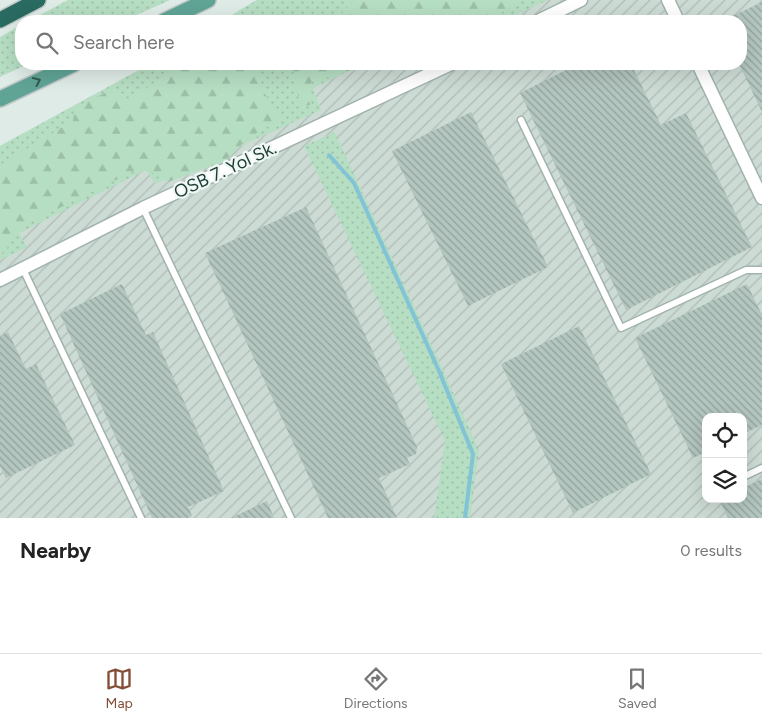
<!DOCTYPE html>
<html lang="en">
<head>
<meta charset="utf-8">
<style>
  :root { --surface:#fff; --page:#f2f2f2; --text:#222; --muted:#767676; --line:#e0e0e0; --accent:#844d35 }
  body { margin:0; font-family:Figtree,sans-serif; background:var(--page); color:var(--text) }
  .controls { position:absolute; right:15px; bottom:15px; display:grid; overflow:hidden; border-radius:10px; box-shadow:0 5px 20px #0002 }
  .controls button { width:45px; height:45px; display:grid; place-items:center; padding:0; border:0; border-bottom:1px solid var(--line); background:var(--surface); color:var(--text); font:25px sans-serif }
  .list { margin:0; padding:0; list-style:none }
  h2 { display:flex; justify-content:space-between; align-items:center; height:65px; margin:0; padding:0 20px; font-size:21px }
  h2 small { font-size:16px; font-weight:400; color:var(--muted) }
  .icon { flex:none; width:28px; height:28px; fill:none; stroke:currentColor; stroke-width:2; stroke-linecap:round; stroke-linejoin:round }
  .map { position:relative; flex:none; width:762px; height:518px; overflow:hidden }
  .search { position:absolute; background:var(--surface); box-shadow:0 5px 20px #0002; left:15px; right:15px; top:15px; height:55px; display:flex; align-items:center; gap:12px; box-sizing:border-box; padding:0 18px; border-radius:20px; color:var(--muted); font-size:19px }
  .sheet { height:135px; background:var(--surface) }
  nav { display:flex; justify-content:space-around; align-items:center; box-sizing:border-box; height:70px; border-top:1px solid var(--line); background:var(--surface); font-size:14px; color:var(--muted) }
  nav a { display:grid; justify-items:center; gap:2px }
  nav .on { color:var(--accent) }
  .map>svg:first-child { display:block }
</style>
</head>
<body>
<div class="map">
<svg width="762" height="518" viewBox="0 0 762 518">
  <defs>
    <pattern id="industrial-furrows" width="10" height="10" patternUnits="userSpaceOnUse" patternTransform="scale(1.25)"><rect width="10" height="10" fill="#cddbd5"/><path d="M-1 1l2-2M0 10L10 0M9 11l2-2" fill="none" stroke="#b0bdb7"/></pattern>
    <pattern id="grass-dots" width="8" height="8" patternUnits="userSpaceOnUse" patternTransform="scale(1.25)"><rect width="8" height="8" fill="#b6dec3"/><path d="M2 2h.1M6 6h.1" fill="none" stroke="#9cbfa8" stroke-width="1.8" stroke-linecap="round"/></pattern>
    <pattern id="forest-firs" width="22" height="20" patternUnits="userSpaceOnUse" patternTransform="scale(1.25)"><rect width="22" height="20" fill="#b6dec3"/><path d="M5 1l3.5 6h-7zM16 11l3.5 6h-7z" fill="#9cbfa8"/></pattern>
    <pattern id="building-back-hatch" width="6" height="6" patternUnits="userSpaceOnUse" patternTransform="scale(1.25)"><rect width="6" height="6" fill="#b4c6c0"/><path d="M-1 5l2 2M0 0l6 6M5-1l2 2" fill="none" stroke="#92a29d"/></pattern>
  </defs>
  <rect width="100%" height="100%" fill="#dfebe6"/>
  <!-- industrial -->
  <path fill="url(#industrial-furrows)" fill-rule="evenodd" d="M257 0H762V518H0V146L150 64H741V21H222ZM706 417H743V499H706Z"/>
  <!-- grass -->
  <path fill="url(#grass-dots)" d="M68 0H170L123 21H29Z
    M257 0H548L503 21H463L461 17 452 21H222Z
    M21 25V64H28L0 77V37Z
    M150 64H364L313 88 321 110 155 184 146 170 19 233 27 247 0 260V146Z
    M335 132 479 450 470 518H434L445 441 304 146Z"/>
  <!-- forest -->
  <path fill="url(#forest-firs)" d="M354 0H520L490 21H463L461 17 452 21H335Z
    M180 64H210L223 68 224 64H260V86L281 119 248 138 225 161 168 182 154 173 138 169 21 227 5 251 0 254V165L73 121 74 108 113 89 130 100Z
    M295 64H364L346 72 311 82 310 105 300 107 293 67Z"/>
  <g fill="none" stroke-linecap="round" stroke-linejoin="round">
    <!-- stream -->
    <path stroke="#82c4d5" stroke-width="4" d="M329 155 354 183 439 371 473 454 465 518"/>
  </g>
  <!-- building -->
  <path fill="url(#building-back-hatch)" d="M762 2V112L739 64H741V21H722Z
    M578 64H631L661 125 686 113 752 247 626 310 520 93Z
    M471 112 548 267 468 306 392 151Z
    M306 207 417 447 416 454 407 458 410 464 379 478 397 518H328L205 253Z
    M122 284 146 335 153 332 224 491 188 507 192 516 188 518H152L60 314Z
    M747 284 762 315V425L743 434V417H706V452L693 458 635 338Z
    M579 326 651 474 573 513 501 364Z
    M8 332 26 369 36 364 75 445 6 478 0 466V336Z
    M762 479V518H728L719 499H743V488Z
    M267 501 274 518H231Z"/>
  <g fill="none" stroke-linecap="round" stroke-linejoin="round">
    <!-- lane casing -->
    <g stroke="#a2b3ae" stroke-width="9">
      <path id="lane" d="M521 120 621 328 746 270H762
        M143 208 291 518
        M23 269 141 518
        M743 477 762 468"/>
    </g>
    <!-- street casing -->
    <g stroke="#a2b3ae" stroke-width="15">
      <path id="street" d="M668 0 678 21
        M538 21 581 0
        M698 64 762 198
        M0 280 143 208 451 64"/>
    </g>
    <!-- primary casing -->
    <g stroke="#c0c8c7" stroke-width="18">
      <path id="primary" d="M164 21 208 0
        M0 99 74 64"/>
    </g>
    <!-- highway casing -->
    <g stroke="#c0c8c7" stroke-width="18">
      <path id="highway" d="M0 20 38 0"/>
    </g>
    <!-- lane -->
    <use href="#lane" stroke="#fff" stroke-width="6"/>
    <!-- street -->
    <use href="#street" stroke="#fff" stroke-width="12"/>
    <!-- primary -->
    <use href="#primary" stroke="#60a496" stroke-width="15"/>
    <!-- highway -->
    <use href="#highway" stroke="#296a61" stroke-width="15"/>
  </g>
  <!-- one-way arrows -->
  <defs><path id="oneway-chevron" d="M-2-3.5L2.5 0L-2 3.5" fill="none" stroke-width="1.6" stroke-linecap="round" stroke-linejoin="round" transform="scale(1.25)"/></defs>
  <use stroke="#325b53" href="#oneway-chevron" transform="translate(37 81) rotate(-25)"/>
  <g text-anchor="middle" stroke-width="4.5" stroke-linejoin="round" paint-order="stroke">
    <!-- street labels -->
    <g font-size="18" fill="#1f3c36" stroke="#eff8f4">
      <text transform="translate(225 170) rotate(-25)" y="6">OSB 7. Yol Sk.</text>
    </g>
  </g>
</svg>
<div class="controls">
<button><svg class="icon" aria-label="locate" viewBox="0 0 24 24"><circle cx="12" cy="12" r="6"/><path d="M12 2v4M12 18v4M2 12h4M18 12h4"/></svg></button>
<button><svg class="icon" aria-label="layers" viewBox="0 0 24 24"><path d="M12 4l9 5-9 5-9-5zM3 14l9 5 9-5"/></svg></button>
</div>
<div class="search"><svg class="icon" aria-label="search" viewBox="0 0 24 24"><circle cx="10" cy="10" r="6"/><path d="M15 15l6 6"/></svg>Search here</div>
</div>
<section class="sheet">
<h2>Nearby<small>0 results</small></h2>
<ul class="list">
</ul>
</section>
<nav>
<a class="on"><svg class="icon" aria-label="map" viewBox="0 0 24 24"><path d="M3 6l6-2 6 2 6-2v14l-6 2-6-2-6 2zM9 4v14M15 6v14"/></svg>Map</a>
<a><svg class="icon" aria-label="directions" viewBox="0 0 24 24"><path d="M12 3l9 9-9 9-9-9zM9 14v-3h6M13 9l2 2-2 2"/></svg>Directions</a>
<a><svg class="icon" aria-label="saved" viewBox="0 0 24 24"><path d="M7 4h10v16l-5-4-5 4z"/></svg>Saved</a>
</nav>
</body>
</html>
